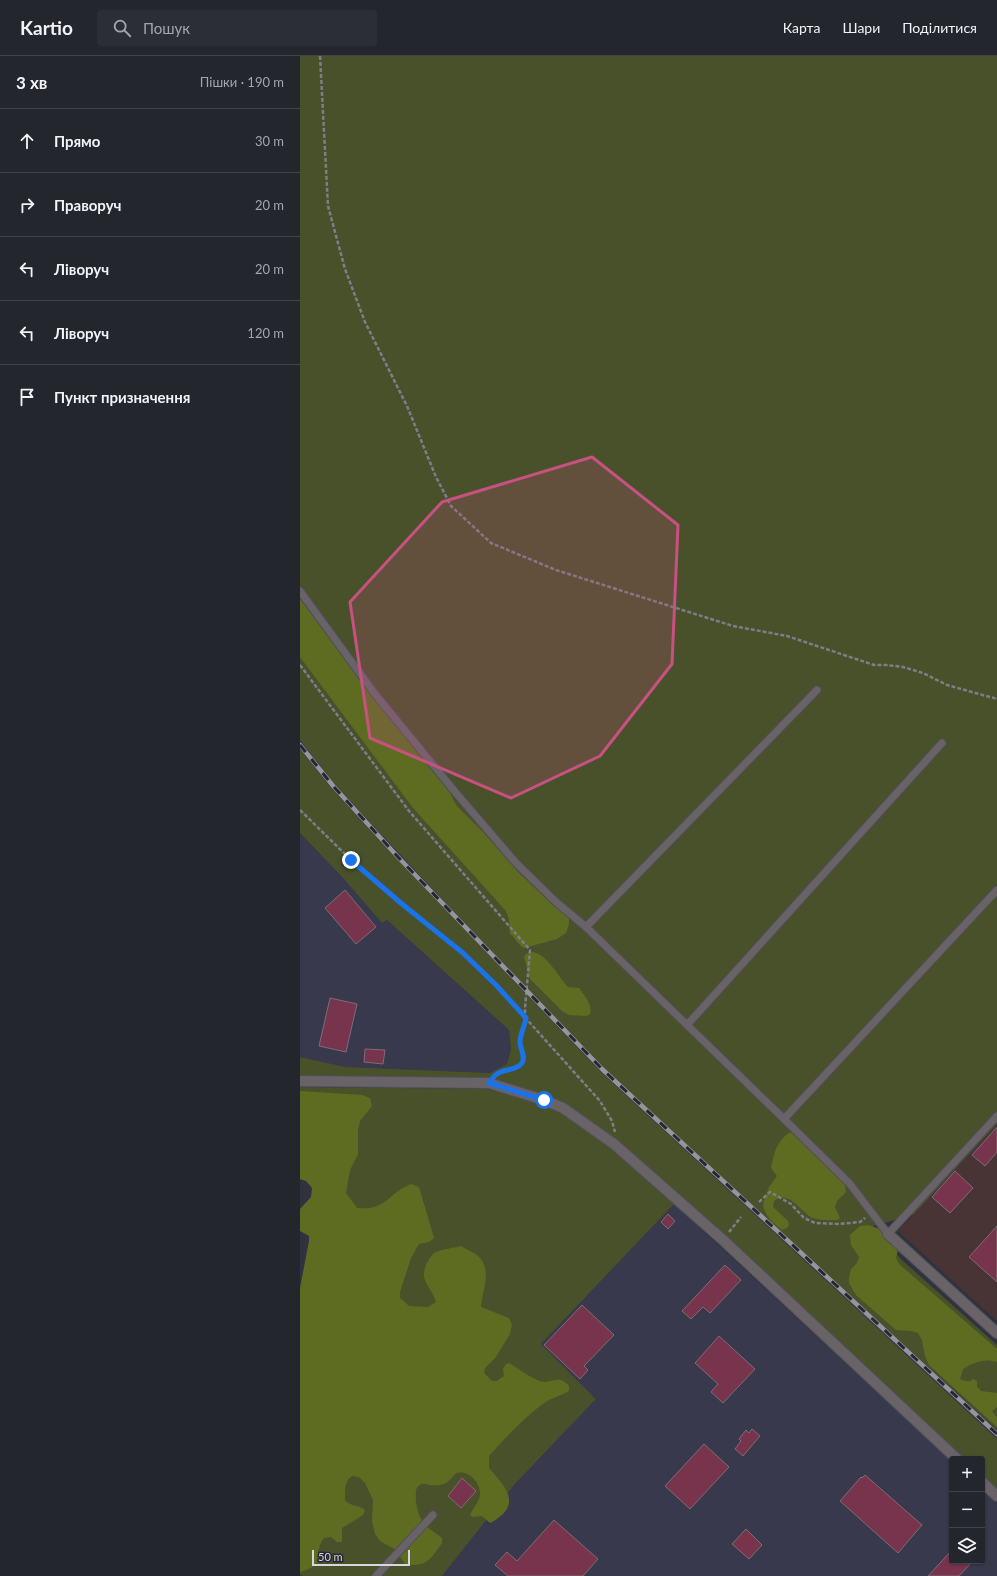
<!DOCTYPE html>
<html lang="uk">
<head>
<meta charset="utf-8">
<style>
  :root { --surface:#24262e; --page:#2c2e36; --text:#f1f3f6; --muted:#a3a5aa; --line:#41434a }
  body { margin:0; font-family:Lato,sans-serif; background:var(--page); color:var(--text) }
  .controls { position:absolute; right:12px; bottom:12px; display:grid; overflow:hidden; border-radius:4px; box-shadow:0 1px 3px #0004 }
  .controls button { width:36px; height:36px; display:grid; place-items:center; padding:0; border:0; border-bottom:1px solid var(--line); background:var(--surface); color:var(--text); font:20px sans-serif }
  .scale { position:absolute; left:12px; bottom:10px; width:98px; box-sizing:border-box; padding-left:4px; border:2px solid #d5d6de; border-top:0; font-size:11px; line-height:14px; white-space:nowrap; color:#d5d6de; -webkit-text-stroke:3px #272834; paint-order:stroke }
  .stop { position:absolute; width:12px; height:12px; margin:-9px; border:3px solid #1a73e8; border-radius:50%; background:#fff }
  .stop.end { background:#1a73e8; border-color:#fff; box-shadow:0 1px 4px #0008 }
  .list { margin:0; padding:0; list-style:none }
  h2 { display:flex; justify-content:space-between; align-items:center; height:52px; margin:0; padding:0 16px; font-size:17px }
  h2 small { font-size:13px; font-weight:400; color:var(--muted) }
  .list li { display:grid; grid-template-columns:26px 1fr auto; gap:12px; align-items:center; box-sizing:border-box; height:64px; padding:0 16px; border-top:1px solid var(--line) }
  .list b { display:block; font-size:15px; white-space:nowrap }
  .list em { font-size:13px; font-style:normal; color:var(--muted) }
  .icon { flex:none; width:22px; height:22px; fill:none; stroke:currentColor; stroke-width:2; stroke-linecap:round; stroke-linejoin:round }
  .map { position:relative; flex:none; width:697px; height:1520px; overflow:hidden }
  header { display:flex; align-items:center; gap:24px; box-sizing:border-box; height:56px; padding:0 20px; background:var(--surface); border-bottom:1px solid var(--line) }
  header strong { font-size:19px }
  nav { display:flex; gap:22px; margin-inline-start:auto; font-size:14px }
  .search { width:280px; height:36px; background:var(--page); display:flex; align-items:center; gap:10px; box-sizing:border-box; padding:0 14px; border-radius:4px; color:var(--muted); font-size:15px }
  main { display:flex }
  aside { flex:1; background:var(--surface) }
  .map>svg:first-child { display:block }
</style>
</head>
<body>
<header>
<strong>Kartio</strong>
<div class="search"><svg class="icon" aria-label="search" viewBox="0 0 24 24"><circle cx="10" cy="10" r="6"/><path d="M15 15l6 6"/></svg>Пошук</div>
<nav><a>Карта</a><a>Шари</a><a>Поділитися</a></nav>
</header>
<main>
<aside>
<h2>3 хв<small>Пішки · 190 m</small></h2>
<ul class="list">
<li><svg class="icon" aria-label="ahead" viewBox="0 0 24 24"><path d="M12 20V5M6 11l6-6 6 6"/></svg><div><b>Прямо</b></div><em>30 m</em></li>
<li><svg class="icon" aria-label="right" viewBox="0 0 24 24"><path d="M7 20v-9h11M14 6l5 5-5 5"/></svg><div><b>Праворуч</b></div><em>20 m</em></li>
<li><svg class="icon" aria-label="left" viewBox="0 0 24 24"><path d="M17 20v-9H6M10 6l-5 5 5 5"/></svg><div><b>Ліворуч</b></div><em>20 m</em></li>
<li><svg class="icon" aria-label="left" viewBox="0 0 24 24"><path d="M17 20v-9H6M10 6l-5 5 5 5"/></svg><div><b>Ліворуч</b></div><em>120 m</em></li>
<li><svg class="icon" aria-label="arrive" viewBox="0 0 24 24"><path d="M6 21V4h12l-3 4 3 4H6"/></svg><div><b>Пункт призначення</b></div></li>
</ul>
</aside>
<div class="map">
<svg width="697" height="1520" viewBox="0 0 697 1520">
  <rect width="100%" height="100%" fill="#30323e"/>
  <!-- commercial -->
  <path fill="#493435" d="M697 1068V1265L598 1175Z"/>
  <!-- built -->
  <path fill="#38394c" d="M0 684 36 730 169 872 304 1012 475 1171 697 1374V1383L300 1015 32 733 0 693Z
    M0 777 43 822 82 867 87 864 209 974 211 993 207 1008 190 1017 46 1011 0 1001Z
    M374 1148 652 1406V1505H682V1434L697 1448V1520H142L215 1428 296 1343 241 1288Z"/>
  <!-- green -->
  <path fill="#49512b" d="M0 0H697V1068L613 1159 573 1170 576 1176 602 1204 697 1289V1374L475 1171 304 1012 169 872 36 730 0 684Z
    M0 693 32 733 96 802 300 1015 697 1383V1433L682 1419V1403H665L467 1219 321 1088 210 1029 0 1020V1001L46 1011 190 1017 207 1008 211 993 209 974 87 864 82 867 43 822 0 777Z
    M0 1031 188 1033C207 1037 227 1041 244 1049 294 1072 334 1111 374 1148L241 1288 296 1343 215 1428 142 1520H3L0 1519V1303L54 1066 0 1054Z"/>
  <!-- forest -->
  <path fill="#5e6c22" d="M0 543 72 640 150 737 156 749 184 777 218 816 254 850 267 858 269 862V868L266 877 257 883 224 892C217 888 216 882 210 878L209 863 206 855 113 752 0 601Z
    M232 896C246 897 259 921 268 931L279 932C284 939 293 949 290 958L287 960 269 959 262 955 230 923 224 901 226 898Z
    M0 1035 62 1039 70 1042 72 1050 60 1065 58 1074V1098L50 1114 46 1137 57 1152C87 1155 88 1137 111 1128L119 1131 134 1182 129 1186 119 1188 111 1202 100 1236V1242L109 1250 128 1251 136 1246C134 1238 128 1232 125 1224 121 1215 129 1200 136 1196 143 1193 154 1192 161 1190 167 1194 176 1197 180 1202 192 1216 182 1235 181 1251L209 1262 212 1269 210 1278 196 1301 185 1312 184 1317 192 1325H197L204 1320 203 1313 206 1308 209 1307C218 1312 235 1326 246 1326 256 1325 260 1320 269 1330V1335C262 1339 255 1341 249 1344 230 1355 203 1384 189 1400V1412C200 1425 219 1442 203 1458 198 1462 195 1465 190 1467L182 1460 173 1461 170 1459C173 1452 179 1446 180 1439 181 1426 167 1412 155 1418 147 1429 142 1430 129 1429 126 1428 122 1427 120 1429 112 1431 117 1457 121 1463 124 1471 135 1476 142 1482V1487C131 1503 126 1512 105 1508L96 1494 80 1485 75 1478 72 1465 73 1444 65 1427 59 1421 52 1420C44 1425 45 1435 45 1444 51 1451 58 1448 65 1454L63 1459 42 1472V1486H37L31 1481 24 1482C11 1499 29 1508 0 1516V1232L9 1185V1180L0 1175V1153L11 1141 12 1132 6 1125 0 1123Z
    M490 1076 497 1081 545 1129 546 1136 537 1145 535 1151 540 1162 538 1164C530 1164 521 1165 513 1162 501 1157 490 1133 474 1145L473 1151 488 1165 489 1169 487 1172 482 1174C474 1168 464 1159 463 1148L469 1131 477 1120 471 1112C474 1096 477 1085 490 1076Z
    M568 1169C579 1172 592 1177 597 1189 599 1193 597 1198 596 1202L599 1208 697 1293V1306C684 1302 674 1306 663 1313L660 1323C665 1325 669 1327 673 1323L677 1325V1331L681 1335 697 1337V1351L692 1355 697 1362V1371L629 1309 625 1300 622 1284 618 1277 611 1275 596 1274 556 1239 549 1227V1221L551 1213 557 1207 559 1201 551 1189 550 1179 560 1170Z"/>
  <!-- building -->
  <path fill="#78344d" stroke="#7e6d72" d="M45 834 76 871 56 888 25 852Z
    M30 942 57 948 46 996 19 990Z
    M65 993 85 994 83 1008 64 1006Z
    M697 1071V1096L685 1110 672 1099Z
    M655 1115 673 1132 650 1157 632 1141Z
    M368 1158 375 1165 368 1173 361 1166Z
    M697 1170V1226L669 1201Z
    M425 1209 441 1224 410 1257 403 1251 391 1263 382 1255Z
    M282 1249 314 1279 284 1310 288 1314 280 1323 244 1289Z
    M419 1280 455 1313 423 1347 411 1336 418 1328 395 1307Z
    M452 1373 460 1380 443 1400 435 1393 441 1385 439 1383 446 1374 449 1377Z
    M404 1388 429 1411 390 1453 365 1430Z
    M565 1419 622 1469 598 1497 540 1445 561 1421 562 1422Z
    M162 1422 176 1435 161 1452 148 1440Z
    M254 1464 298 1503 283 1520H208L195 1509 207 1496 217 1505Z
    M446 1473 462 1489 449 1503 432 1488Z
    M652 1494V1505H673L659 1520H628Z"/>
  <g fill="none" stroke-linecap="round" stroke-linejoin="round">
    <!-- service casing -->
    <g stroke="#4e505b" stroke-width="9">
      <path id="service" d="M0 535 75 638 156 737 216 807 256 846 286 871 484 1063 550 1128 588 1178 697 1060
        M286 871 517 634
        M387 969 642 687
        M484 1063 697 834
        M76 1520 133 1459"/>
    </g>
    <!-- minor casing -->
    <g stroke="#4e505b" stroke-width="12">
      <path id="minor" d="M0 1025 189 1027 244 1044 263 1052 314 1088 423 1184 657 1403
        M588 1178 697 1277
        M682 1426 697 1440"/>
    </g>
    <!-- path -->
    <path stroke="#7c7e88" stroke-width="2.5" stroke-dasharray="4 2" stroke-linecap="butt" d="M20 0 28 150 45 213 65 266 107 350 136 421 151 450 191 487 256 514 433 570 487 580 574 609H586L603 611 623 617 647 629 697 643
      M0 609 109 755 230 894 225 952V969L220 981V987L224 1001C219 1015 207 1012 197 1018
      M0 754 51 804 102 848 163 897 196 929 300 1045 312 1065 315 1076
      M459 1146 470 1136 491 1148 504 1162 515 1167 539 1168 560 1166 565 1162
      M429 1176 441 1161"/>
    <!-- service -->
    <use href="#service" stroke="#696367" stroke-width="7"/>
    <!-- minor -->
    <use href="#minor" stroke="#696367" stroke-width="10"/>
    <!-- rail casing -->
    <g stroke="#94959f" stroke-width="4.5">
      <path id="rail" d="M0 689 34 731 98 801 302 1013 697 1378"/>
    </g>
    <!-- rail -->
    <use href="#rail" stroke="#272834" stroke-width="3" stroke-dasharray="9" stroke-linecap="butt"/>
  </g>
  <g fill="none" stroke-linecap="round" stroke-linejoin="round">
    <!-- route -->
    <path stroke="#1a73e8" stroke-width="5" d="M51 804 102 848 163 897 196 929 226 962C225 970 220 978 220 986 220 993 226 1000 222 1007 215 1016 204 1012 197 1018 194 1020 191 1024 189 1027L244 1044"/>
  </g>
  <!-- marked area -->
  <path fill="#c85182" fill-opacity="0.2" stroke="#c85182" stroke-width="3" stroke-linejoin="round" d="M292 401 378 469 372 608 300 700 211 742 70 682 50 546 142 446Z"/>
</svg>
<div class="controls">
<button>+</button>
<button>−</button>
<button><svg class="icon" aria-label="layers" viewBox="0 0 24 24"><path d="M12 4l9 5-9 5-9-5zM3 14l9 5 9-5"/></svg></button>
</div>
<div class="scale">50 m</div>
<div class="stop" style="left:244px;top:1044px"></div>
<div class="stop end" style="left:51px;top:804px"></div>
</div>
</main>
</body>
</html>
